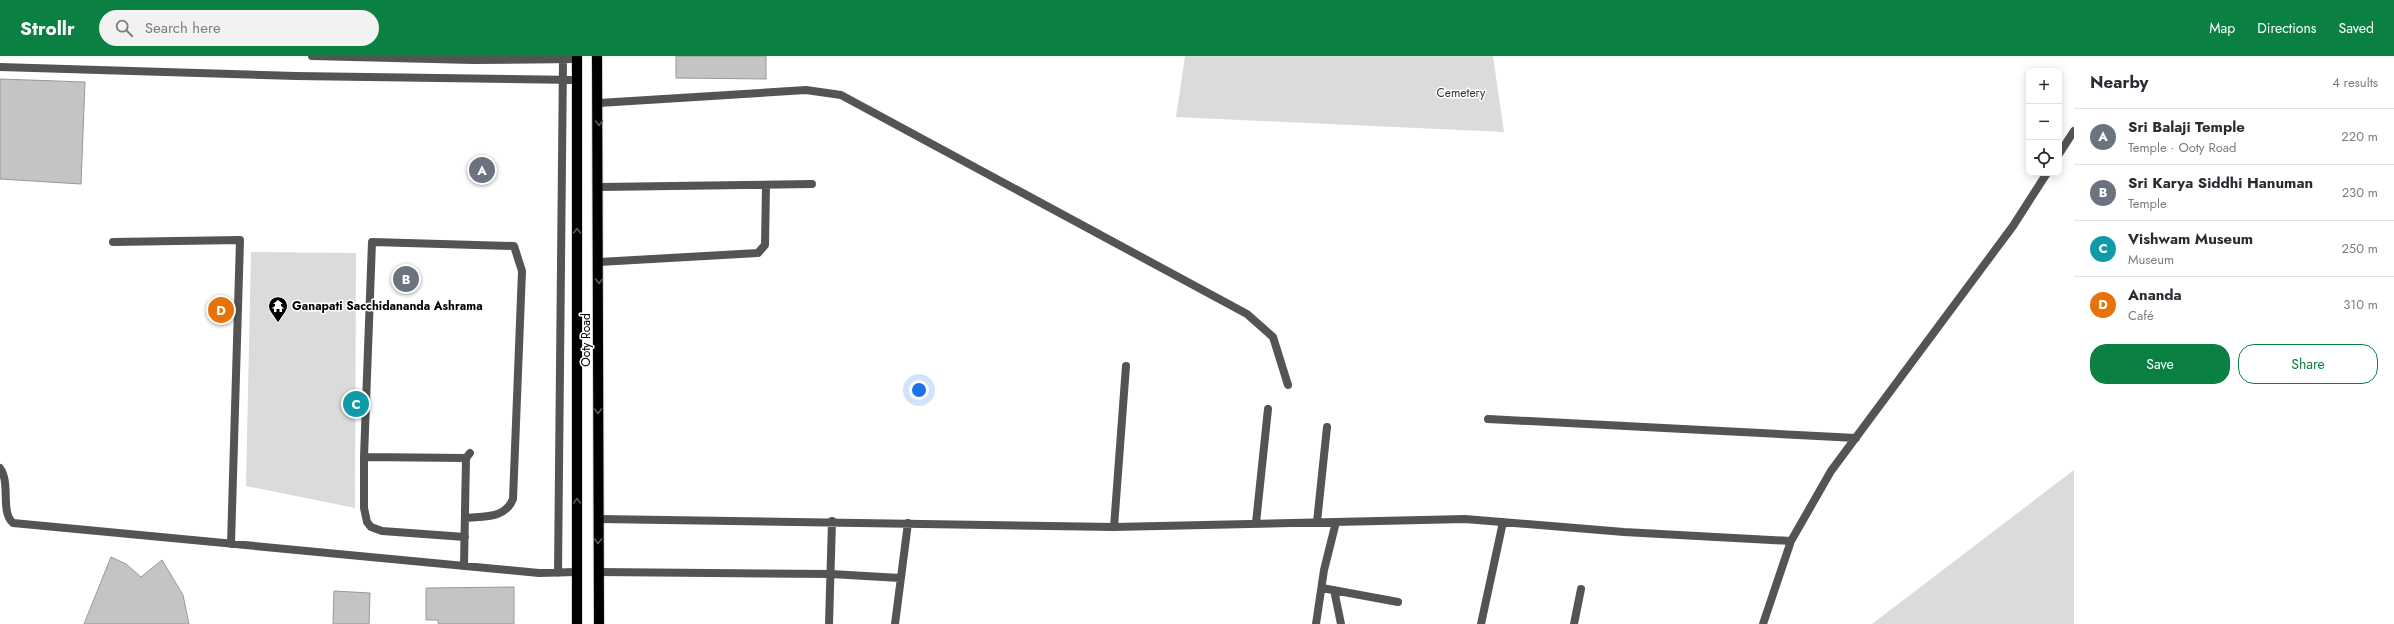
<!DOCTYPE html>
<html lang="en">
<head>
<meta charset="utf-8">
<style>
  :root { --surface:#fff; --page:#f2f2f3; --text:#2b2b33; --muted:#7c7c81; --line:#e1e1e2; --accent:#0b8043 }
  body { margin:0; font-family:Jost,sans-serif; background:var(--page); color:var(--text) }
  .controls { position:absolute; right:12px; top:12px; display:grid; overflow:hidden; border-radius:8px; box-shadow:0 2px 10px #0003 }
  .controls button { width:36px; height:36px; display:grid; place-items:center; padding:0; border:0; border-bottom:1px solid var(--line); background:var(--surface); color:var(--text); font:20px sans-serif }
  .you { position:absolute; left:919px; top:334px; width:14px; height:14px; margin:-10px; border:3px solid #fff; border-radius:50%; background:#1a73e8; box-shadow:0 0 0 6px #1a73e833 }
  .badge { display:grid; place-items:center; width:26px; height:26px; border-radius:50%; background:var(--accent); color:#fff; font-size:13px; font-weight:700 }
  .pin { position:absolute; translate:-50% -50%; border:2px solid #fff; box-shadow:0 1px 4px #0006 }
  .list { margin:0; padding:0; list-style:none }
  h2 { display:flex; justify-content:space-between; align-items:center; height:52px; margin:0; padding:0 16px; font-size:17px }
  h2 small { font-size:13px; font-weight:400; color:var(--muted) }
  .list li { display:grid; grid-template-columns:26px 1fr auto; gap:12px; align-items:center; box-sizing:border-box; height:56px; padding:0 16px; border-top:1px solid var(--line) }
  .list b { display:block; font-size:15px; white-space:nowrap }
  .list p { margin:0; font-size:13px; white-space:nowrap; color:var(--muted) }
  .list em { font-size:13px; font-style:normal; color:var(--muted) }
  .actions { display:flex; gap:8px; padding:12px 16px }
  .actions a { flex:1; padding:9px 0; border:1px solid var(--accent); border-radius:16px; text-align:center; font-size:14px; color:var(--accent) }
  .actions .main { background:var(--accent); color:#fff }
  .icon { flex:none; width:22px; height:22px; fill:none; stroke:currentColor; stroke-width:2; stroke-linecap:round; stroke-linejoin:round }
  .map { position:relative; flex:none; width:2074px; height:568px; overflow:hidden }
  header { display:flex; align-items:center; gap:24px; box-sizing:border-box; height:56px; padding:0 20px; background:var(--accent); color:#fff }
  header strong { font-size:19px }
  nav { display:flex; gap:22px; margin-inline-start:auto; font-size:14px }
  .search { width:280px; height:36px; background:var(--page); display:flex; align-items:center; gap:10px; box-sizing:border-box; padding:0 14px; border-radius:22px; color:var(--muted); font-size:15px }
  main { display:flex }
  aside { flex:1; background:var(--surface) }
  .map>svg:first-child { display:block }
</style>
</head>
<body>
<header>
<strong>Strollr</strong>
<div class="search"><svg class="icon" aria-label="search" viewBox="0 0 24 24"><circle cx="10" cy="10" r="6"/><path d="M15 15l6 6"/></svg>Search here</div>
<nav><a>Map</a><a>Directions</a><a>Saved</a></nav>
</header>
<main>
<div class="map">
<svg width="2074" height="568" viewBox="0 0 2074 568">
  <rect width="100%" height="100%" fill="#fff"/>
  <!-- green -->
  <path fill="#dbdbdb" d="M1185 0H1493L1504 76 1176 61Z
    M251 196 356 197 355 452 246 430Z
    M2074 414V568H1872Z"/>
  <!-- building -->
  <path fill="#c4c4c4" stroke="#989898" d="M676 0H766V23L676 22Z
    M0 23 85 26 81 128 0 123Z
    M111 501 126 508 141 521 162 504 183 539 189 568H84Z
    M514 531V568H440L438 567V564H426V532Z
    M334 535 370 537 369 568H333Z"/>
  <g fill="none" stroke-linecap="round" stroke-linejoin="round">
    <!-- primary casing -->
    <g stroke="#dbdbdb" stroke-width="12">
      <path id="primary" d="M597 0 599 568
        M577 568V0"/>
    </g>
    <!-- service -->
    <path stroke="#545454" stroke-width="8" d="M312 0 473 4 578 3
      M0 11 296 20 578 24
      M113 186 240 184 231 488
      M364 401 466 402
      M0 412C11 427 0 456 13 467L539 517 576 516
      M465 481 382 475 371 471 367 466 364 452V401L372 186 514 190 522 215 513 443C505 463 484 460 465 462
      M464 510 466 402 470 397
      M558 517 563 3"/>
    <!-- minor -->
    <path stroke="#545454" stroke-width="8" d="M599 47 806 34 841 39 1247 258 1273 281 1288 329
      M2059 98 2074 75
      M599 131 812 128
      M599 206 758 197 765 189 766 129
      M1488 363 1856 382
      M598 463 1114 471 1465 463 1624 476 1791 485
      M1317 466 1327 371
      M1256 467 1268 353
      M1114 471 1126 310
      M598 516 831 518 900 522
      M1322 532 1398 546
      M1334 534 1341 568
      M829 568 832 465
      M895 568 908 467
      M1316 568 1324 514 1336 466
      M1481 568 1503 466
      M1574 568 1581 533
      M1763 568 1791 485 1831 415 2013 170 2047 117"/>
    <!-- primary -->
    <use href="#primary" stroke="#000" stroke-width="10"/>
  </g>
  <!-- one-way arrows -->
  <defs><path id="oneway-chevron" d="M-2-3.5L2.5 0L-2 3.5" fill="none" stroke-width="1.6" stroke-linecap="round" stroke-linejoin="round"/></defs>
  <g stroke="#595959">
    <use href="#oneway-chevron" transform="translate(599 67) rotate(90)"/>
    <use href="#oneway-chevron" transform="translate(577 175) rotate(-90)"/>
    <use href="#oneway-chevron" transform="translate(599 225) rotate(90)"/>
    <use href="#oneway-chevron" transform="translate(598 355) rotate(90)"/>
    <use href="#oneway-chevron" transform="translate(577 445) rotate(-90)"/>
    <use href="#oneway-chevron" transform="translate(598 485) rotate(90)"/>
  </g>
  <!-- icons -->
  <defs>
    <g id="temple-pin" transform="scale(1)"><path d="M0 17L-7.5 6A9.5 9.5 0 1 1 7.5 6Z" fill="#000" stroke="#fff"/><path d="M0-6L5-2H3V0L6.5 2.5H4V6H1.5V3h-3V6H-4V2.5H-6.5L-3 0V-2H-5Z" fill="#fff"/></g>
  </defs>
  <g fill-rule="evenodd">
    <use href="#temple-pin" x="278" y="250"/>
  </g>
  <g text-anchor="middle" stroke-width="3" stroke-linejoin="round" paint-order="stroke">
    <!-- park labels -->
    <g font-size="12" fill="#323232" stroke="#fff">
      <text x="1461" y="41">Cemetery</text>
    </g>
    <!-- poi labels -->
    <g font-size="12" font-weight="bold" fill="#000" stroke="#fff" text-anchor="start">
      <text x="292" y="254">Ganapati Sacchidananda Ashrama</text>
    </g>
    <!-- street labels -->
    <g font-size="12" fill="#000" stroke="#fff">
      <text transform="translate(586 284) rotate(-90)" y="4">Ooty Road</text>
    </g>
  </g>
</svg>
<div class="controls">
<button>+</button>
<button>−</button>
<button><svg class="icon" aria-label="locate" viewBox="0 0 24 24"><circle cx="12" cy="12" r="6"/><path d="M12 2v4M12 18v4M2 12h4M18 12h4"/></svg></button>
</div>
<div class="you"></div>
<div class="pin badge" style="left:482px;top:114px;background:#6b7280">A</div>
<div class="pin badge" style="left:406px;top:223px;background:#6b7280">B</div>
<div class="pin badge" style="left:356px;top:348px;background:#0f9aa8">C</div>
<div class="pin badge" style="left:221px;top:254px;background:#e8710a">D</div>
</div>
<aside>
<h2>Nearby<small>4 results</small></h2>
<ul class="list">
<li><span class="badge" style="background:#6b7280">A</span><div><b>Sri Balaji Temple</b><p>Temple · Ooty Road</p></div><em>220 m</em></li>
<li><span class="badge" style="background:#6b7280">B</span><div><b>Sri Karya Siddhi Hanuman</b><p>Temple</p></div><em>230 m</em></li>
<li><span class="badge" style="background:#0f9aa8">C</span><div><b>Vishwam Museum</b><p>Museum</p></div><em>250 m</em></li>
<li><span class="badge" style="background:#e8710a">D</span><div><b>Ananda</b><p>Café</p></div><em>310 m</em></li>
</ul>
<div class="actions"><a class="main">Save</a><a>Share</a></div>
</aside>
</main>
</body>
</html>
